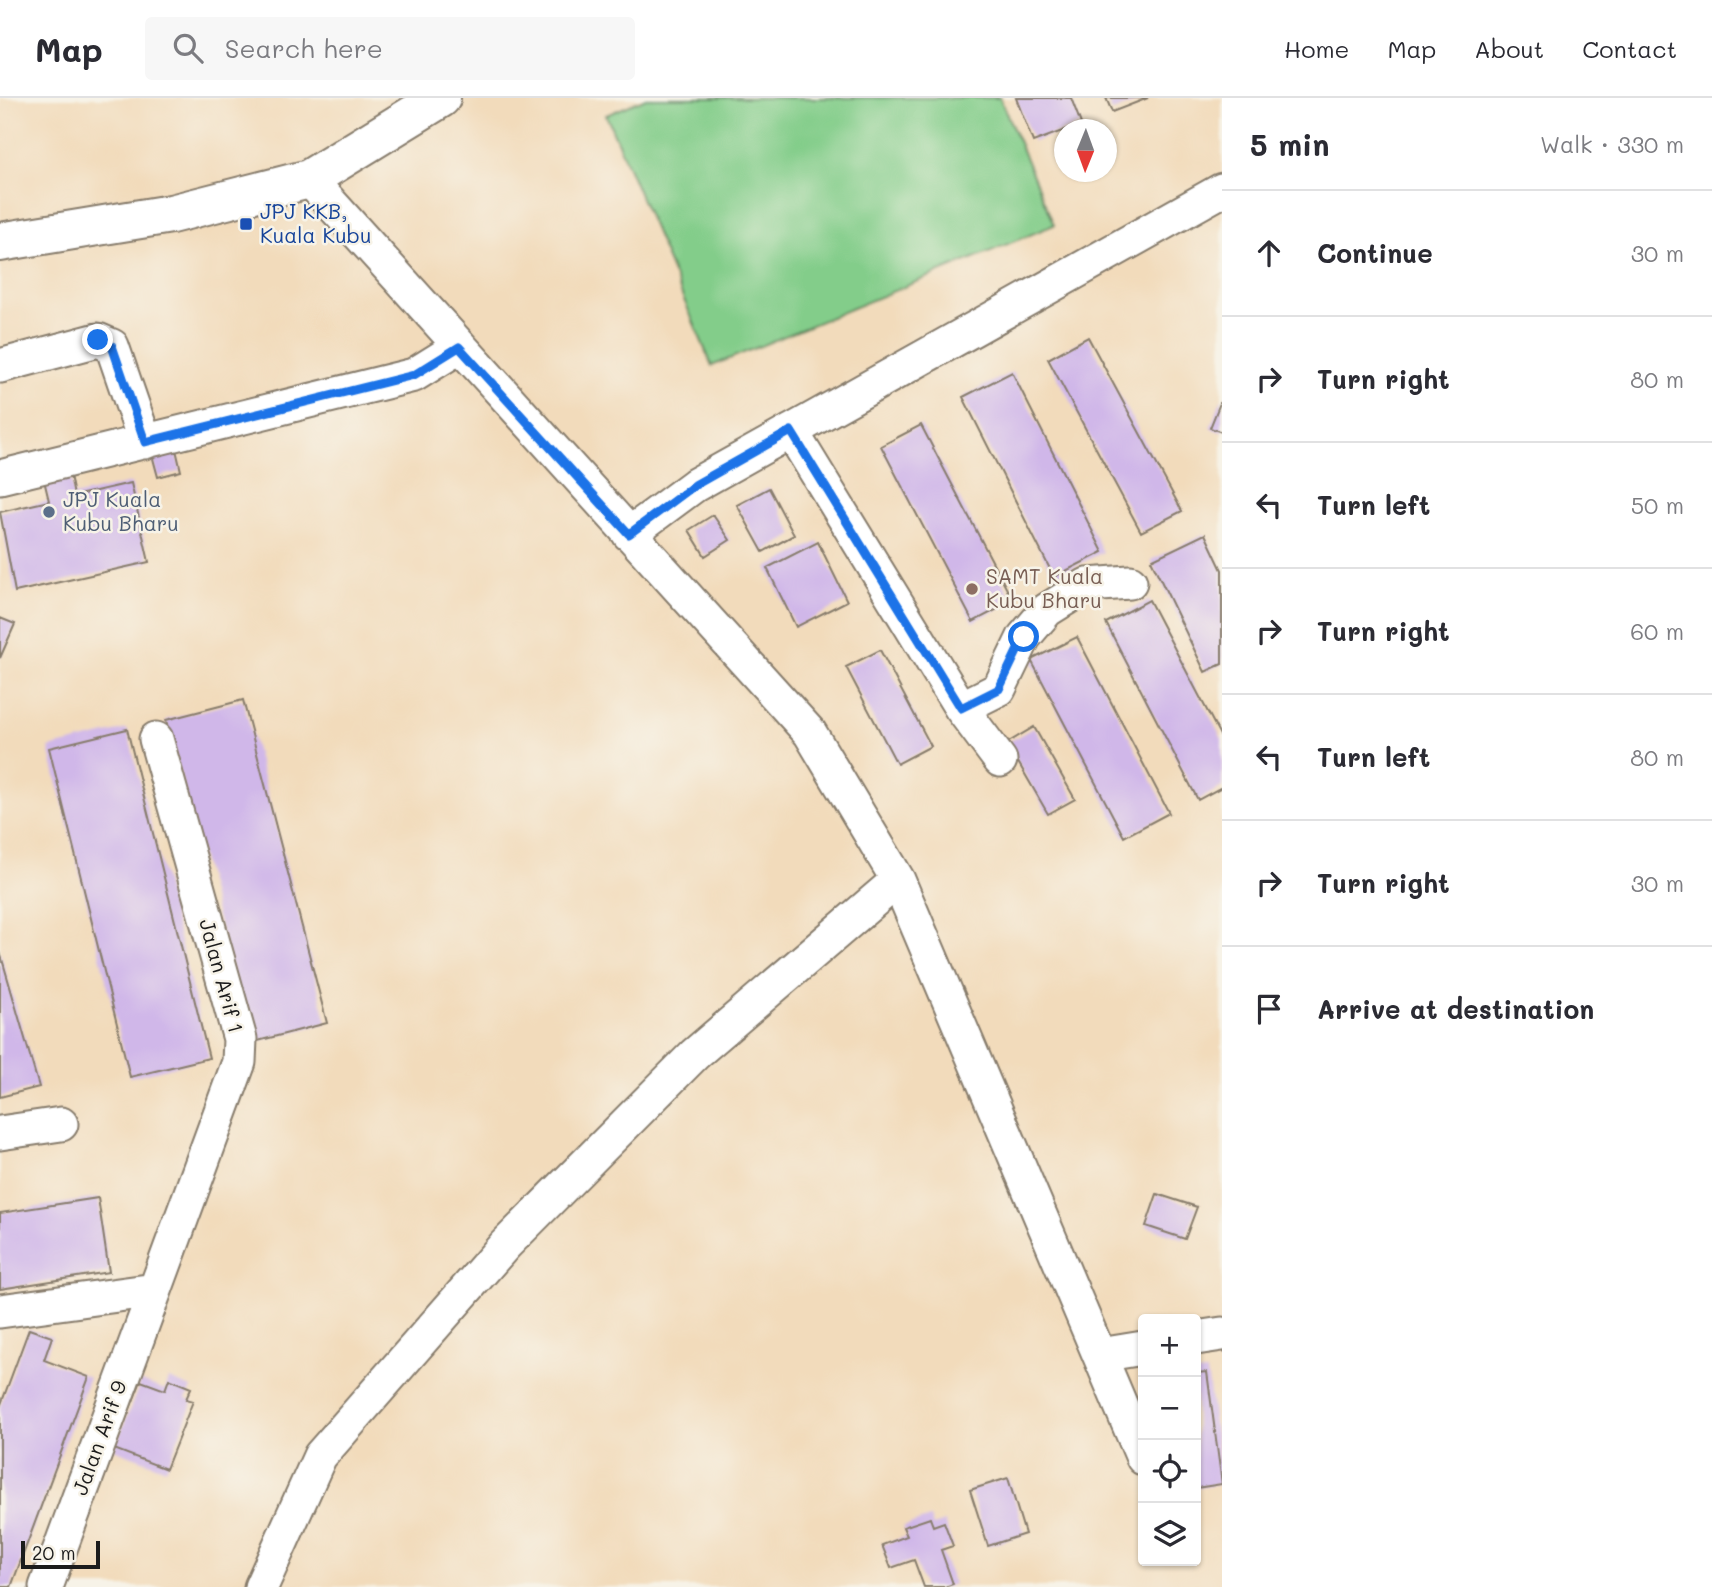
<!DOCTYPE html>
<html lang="en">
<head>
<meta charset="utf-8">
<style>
  :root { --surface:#fff; --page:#f7f7f7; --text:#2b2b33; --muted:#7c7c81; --line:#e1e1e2 }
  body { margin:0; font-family:Mali,sans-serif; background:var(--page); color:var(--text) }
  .controls { position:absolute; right:21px; bottom:21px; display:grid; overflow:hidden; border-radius:7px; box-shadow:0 2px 5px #0004 }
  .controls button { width:63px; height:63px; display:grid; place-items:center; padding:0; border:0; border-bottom:2px solid var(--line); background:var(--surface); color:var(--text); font:35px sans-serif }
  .compass { position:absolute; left:1054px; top:21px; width:63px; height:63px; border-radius:50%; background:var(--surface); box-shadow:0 2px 5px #0004; rotate:181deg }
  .scale { position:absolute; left:21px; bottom:18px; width:79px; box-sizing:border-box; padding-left:7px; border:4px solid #1c1c1c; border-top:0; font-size:19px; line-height:24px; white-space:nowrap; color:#1c1c1c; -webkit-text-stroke:5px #f7f3e8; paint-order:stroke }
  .stop { position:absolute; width:21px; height:21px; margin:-16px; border:5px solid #1a73e8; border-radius:50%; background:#fff }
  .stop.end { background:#1a73e8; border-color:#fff; box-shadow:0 2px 7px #0008 }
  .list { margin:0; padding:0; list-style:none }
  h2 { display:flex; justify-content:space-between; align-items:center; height:91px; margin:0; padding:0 28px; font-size:30px }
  h2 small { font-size:23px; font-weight:400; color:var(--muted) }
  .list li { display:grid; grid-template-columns:46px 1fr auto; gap:21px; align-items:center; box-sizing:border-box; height:126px; padding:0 28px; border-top:2px solid var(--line) }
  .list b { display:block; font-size:26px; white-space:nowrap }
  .list em { font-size:23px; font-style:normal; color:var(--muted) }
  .icon { flex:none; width:38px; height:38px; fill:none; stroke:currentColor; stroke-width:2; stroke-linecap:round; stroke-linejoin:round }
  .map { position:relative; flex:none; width:1222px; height:1489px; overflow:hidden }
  header { display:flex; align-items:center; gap:42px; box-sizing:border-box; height:98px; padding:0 35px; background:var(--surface); border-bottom:2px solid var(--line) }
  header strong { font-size:33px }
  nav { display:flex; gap:38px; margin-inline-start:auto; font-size:24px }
  .search { width:490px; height:63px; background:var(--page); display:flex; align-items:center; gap:18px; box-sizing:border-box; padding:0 24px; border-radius:7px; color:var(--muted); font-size:26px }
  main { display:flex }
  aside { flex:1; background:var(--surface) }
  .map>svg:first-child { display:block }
</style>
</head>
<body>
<header>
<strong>Map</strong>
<div class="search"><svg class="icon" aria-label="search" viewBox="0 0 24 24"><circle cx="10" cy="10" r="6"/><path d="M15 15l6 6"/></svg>Search here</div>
<nav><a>Home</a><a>Map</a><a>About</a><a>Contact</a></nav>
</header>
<main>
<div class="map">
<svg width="1222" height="1489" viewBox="0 0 1222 1489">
  <rect width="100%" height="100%" fill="#f7f3e8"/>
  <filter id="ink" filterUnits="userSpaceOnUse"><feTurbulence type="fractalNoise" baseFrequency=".0143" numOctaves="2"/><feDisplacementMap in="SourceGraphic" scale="14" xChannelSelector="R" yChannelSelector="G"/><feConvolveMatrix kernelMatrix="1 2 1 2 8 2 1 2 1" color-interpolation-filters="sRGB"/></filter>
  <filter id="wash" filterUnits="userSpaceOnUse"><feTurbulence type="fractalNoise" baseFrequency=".00686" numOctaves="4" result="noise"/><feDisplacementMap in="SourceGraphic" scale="28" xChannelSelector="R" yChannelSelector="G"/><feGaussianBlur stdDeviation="1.57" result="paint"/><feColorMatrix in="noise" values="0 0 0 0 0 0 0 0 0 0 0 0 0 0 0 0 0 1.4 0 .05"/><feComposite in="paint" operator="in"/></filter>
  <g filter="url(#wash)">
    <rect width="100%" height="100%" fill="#f2dbbb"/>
    <!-- green -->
    <path fill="#83cd8a" stroke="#507453" stroke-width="2" d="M646 0H1000L1054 127 712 268 606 17Z"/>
    <g id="blocks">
      <!-- building -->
      <path fill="#d0b7e9" d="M1016 0H1071L1081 26 1033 44Z
        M1106 0H1148L1112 14Z
        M1088 239 1182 413 1141 434 1048 261Z
        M1012 274 1103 454 1054 479 963 299Z
        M1222 300V334L1210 330Z
        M921 327 1013 503 973 524 881 348Z
        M175 347 181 373 158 379 151 353Z
        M70 377 74 398 131 385 149 464 15 494 0 414 49 403 44 382Z
        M769 390 794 437 763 454 737 407Z
        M713 417 730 442 705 458 689 432Z
        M1205 436 1222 472V566L1205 574 1151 462Z
        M818 444 847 503 796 529 767 470Z
        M1149 502 1222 641V689L1198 702 1106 525Z
        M0 520 15 526 0 560Z
        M1077 539 1169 715 1124 739 1031 562Z
        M880 552 931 648 897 666 846 569Z
        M243 602 327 925 250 945 166 622Z
        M1034 629 1075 701 1048 716 1007 645Z
        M127 631 209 960 130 979 49 650Z
        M0 854 39 989 0 999Z
        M1157 1096 1197 1109 1185 1141 1146 1128Z
        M98 1100 109 1174 0 1191V1115Z
        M29 1231 52 1239 44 1262 89 1279 11 1489H0V1309Z
        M1207 1274 1222 1386 1196 1390V1275Z
        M169 1281 191 1290 186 1301 193 1303 166 1371 114 1351 141 1283 165 1292Z
        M1008 1380 1025 1436 988 1448 970 1392Z
        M930 1420 933 1428 944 1424 953 1448 941 1452 953 1486 945 1489H924L914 1462 891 1470 882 1447 907 1438 903 1429Z"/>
    </g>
  </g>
  <g filter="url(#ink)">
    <use href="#blocks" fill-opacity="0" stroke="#877c6c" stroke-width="2"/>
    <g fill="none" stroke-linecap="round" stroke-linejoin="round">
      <!-- minor casing -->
      <g stroke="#877c6c" stroke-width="37">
        <path id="minor" d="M309 81 810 635 898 782 1143 1360
          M0 268 98 242 112 248 145 344
          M791 333 961 610 1000 662
          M0 379 414 277 459 249
          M629 436 695 387 1222 92
          M961 610 999 591 1024 539 1047 512 1087 487 1130 484
          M0 1035 61 1026
          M0 1213 155 1192
          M1196 1240 1222 1236
          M1100 1257 1143 1250
          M46 1489 239 964 240 941 156 641
          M261 1489 320 1358 505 1147 695 956 898 782"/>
      </g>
      <!-- major casing -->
      <g stroke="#877c6c" stroke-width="42">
        <path id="major" d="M0 144 171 116 309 81 441 0"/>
      </g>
      <!-- minor -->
      <use href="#minor" stroke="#fff" stroke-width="33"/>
      <!-- major -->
      <use href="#major" stroke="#fff" stroke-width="38"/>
    </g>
  </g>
  <g fill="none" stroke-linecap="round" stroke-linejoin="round" filter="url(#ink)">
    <!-- route -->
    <path stroke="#1a73e8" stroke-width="9" d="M98 242 112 248 145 344 414 277 459 249 629 436 695 387 791 333 961 610 999 591 1024 539"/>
  </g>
  <!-- markers -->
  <rect fill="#1a4fb4" stroke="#f7f3e8" stroke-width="2.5" x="239" y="119" width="14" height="14" rx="3.5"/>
  <circle fill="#5c6f8a" stroke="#f7f3e8" stroke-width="2.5" cx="49" cy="414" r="7"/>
  <circle fill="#8d6e63" stroke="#f7f3e8" stroke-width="2.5" cx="972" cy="491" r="7"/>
  <g text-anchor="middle" stroke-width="5" stroke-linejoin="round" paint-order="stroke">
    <!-- transit labels -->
    <g font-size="21" fill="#164399" stroke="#f7f3e8" text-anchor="start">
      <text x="260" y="121">JPJ KKB,<tspan x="260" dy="24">Kuala Kubu</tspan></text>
    </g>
    <!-- service labels -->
    <g font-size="21" fill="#4e5e75" stroke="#f7f3e8" text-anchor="start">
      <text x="63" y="409">JPJ Kuala<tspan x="63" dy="24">Kubu Bharu</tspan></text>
    </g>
    <!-- education labels -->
    <g font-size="21" fill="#785e54" stroke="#f7f3e8" text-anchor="start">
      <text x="986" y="486">SAMT Kuala<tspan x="986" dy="24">Kubu Bharu</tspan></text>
    </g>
    <!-- street labels -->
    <g font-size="21" fill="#1c1c1c" stroke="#f7f3e8">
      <text transform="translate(221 878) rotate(75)" y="7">Jalan Arif 1</text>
      <text transform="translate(100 1340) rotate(-70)" y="7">Jalan Arif 9</text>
    </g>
  </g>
</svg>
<div class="controls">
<button>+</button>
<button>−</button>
<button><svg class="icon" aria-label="locate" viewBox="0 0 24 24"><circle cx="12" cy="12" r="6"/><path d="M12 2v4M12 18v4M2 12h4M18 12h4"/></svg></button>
<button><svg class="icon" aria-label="layers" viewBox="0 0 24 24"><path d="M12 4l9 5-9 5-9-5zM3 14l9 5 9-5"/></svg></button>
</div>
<svg class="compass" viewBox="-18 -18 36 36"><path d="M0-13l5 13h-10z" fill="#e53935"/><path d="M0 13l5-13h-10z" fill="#7c7c81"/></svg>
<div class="scale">20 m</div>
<div class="stop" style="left:1024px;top:539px"></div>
<div class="stop end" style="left:98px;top:242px"></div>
</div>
<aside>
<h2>5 min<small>Walk · 330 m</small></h2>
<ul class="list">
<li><svg class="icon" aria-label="ahead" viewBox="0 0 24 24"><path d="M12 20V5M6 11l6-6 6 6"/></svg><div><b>Continue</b></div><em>30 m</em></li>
<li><svg class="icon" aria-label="right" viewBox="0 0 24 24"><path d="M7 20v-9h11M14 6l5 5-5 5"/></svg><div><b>Turn right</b></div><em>80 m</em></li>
<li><svg class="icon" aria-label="left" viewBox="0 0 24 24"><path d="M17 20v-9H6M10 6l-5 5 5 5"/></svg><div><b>Turn left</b></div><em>50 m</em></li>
<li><svg class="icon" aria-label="right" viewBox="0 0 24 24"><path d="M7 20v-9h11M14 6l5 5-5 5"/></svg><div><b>Turn right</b></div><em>60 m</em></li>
<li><svg class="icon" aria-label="left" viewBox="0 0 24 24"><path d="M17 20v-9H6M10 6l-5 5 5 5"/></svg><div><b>Turn left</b></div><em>80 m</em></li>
<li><svg class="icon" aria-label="right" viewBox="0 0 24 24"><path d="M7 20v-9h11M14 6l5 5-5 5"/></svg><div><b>Turn right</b></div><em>30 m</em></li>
<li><svg class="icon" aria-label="arrive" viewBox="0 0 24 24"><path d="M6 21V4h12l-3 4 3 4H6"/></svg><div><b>Arrive at destination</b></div></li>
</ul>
</aside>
</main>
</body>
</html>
